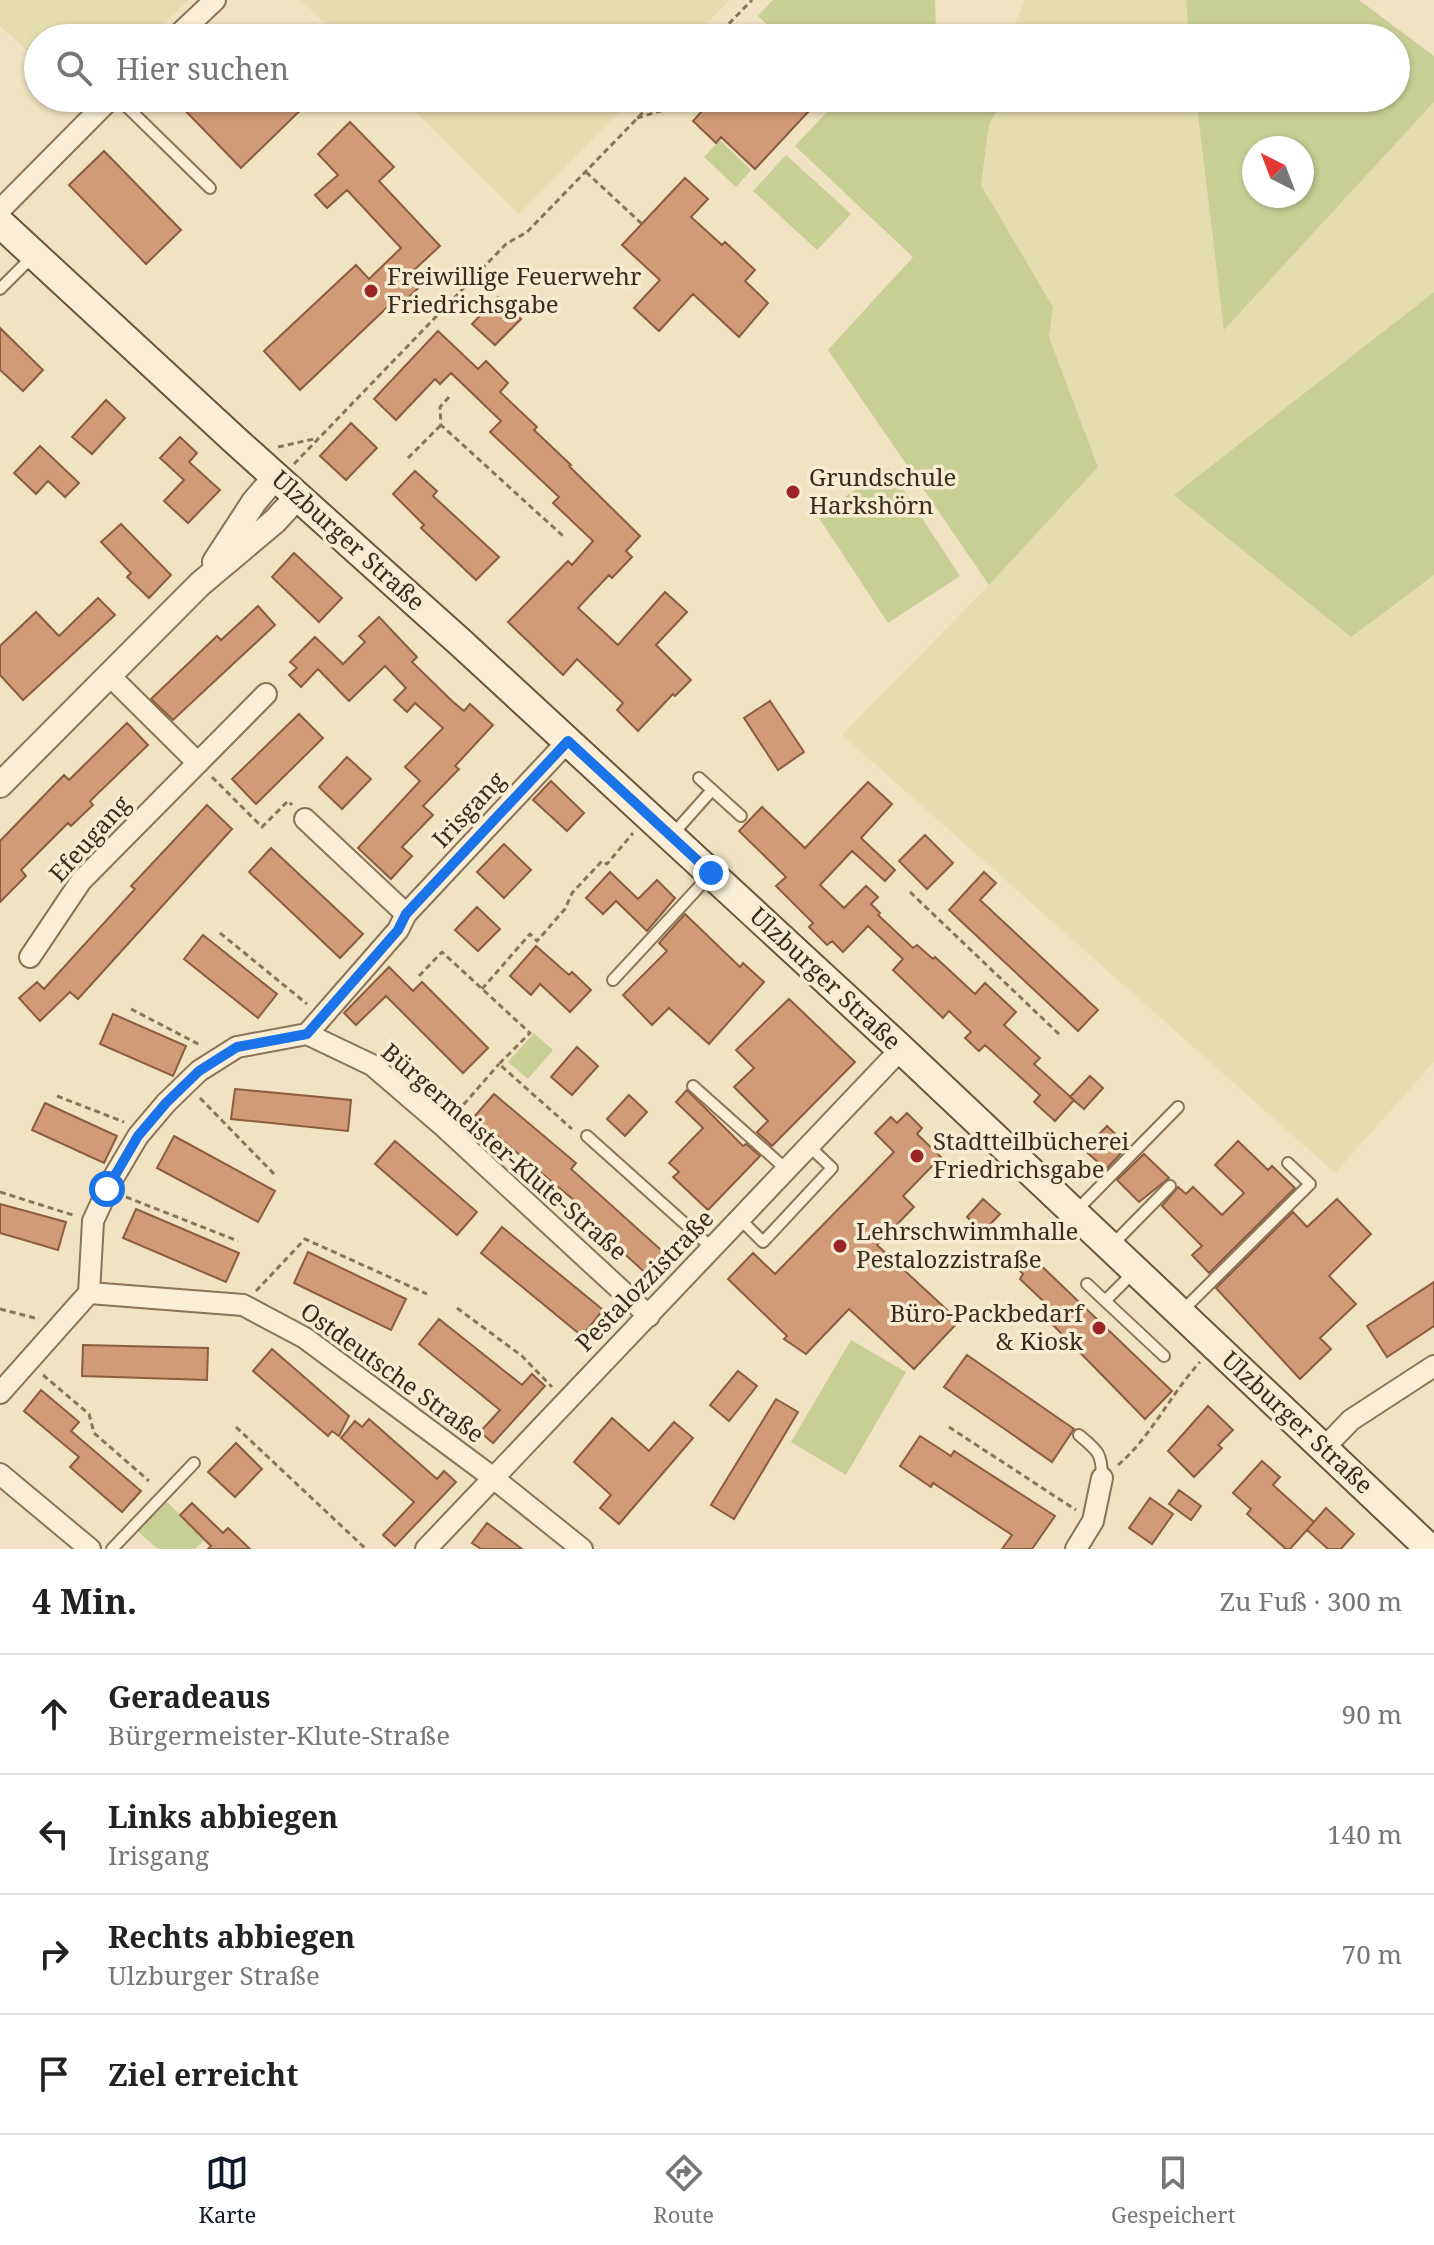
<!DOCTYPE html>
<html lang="de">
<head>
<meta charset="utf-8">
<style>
  :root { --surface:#fff; --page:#f2f2f2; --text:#222; --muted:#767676; --line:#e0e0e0; --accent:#111827 }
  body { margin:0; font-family:"Noto Serif",serif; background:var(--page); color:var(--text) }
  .compass { position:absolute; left:1242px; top:136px; width:72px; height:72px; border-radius:50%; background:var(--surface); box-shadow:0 2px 6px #0004; rotate:318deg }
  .stop { position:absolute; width:24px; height:24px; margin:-18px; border:6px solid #1a73e8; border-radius:50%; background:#fff }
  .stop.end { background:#1a73e8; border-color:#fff; box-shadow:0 2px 8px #0008 }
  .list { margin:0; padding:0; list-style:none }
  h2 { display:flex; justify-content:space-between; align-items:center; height:104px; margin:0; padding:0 32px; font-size:34px }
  h2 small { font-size:26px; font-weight:400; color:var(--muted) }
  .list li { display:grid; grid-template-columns:52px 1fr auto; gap:24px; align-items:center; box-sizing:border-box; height:120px; padding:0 32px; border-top:2px solid var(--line) }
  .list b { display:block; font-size:30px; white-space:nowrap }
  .list p { margin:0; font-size:26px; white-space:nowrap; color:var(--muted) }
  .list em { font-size:26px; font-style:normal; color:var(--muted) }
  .icon { flex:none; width:44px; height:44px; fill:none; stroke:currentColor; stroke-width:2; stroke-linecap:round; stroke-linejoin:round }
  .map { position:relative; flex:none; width:1434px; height:1549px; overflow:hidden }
  .search { position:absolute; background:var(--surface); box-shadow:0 2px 6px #0004; left:24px; right:24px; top:24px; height:88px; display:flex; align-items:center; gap:20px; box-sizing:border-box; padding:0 28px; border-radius:44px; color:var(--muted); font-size:30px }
  .sheet { height:584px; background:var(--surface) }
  nav { display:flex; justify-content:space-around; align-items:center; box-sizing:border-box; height:112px; border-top:2px solid var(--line); background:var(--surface); font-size:22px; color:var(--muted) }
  nav a { display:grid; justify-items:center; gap:4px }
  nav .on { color:var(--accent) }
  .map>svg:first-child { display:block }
</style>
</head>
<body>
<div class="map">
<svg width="1434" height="1549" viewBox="0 0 1434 1549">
  <rect width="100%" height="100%" fill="#f0e2c2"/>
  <!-- farmland -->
  <path fill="#e6ddaf" d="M0 0H189L149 38H38V60L0 26Z
    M301 0H730L692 38H340Z
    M1025 0H1186L1189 38H1008Z
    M401 98H633L519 214Z
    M1003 98H1196L1225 329 1434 102V292L1175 495 1351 636 1434 575V1062L1335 1173 842 735 989 585 1098 467 1049 337 1052 307 981 185 989 125Z"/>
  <!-- green -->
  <path fill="#c8cf95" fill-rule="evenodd" d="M773 0H935L936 30 933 38H782L758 16Z
    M1186 0H1359L1434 56V102L1224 330 1196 98H1396V38H1189ZM1254 148H1302V196H1254Z
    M840 98H1003L989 125 981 185 1053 307 1049 337 1098 467 989 585 828 350 913 257 795 146Z
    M720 140 751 170 736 187 704 157Z
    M786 155 851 214 817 250 753 191Z
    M1434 292V575L1351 637 1174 495Z
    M889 468 960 576 888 623 817 515Z
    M534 1033 553 1050 528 1079 508 1062Z
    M851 1340 906 1372 846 1475 791 1442Z
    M165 1500 205 1539 195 1549H158L136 1530Z"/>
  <!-- building -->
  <path fill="#d09b76" stroke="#8b5c3d" stroke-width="2" d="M173 98H313L241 168Z
    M714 98H793L808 112 755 169 721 137 716 143 693 121Z
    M350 122 394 167 379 181 440 246 413 271 424 283 401 304 396 299 300 390 264 351 356 265 369 279 401 248 347 190 327 208 315 195 338 175 318 154Z
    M104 151 181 230 146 264 69 185Z
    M685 178 708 199 691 217 722 245 725 242 755 270 745 281 768 303 739 337 693 294 659 331 634 308 660 280 622 245Z
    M498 297 521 319 495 345 472 324Z
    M0 328 43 370 23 391 0 370Z
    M438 331 478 369 486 361 508 383 500 392 537 427 534 430 571 465 569 466 640 536 626 551 632 557 612 578 609 575 578 608 618 645 665 592 687 612 656 645 691 680 675 696 673 694 638 731 617 710 623 703 577 659 563 675 508 622 568 561 572 565 593 541 553 503 559 497 490 432 501 421 451 373 440 384 435 379 396 420 374 399Z
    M106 400 125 418 92 454 72 437Z
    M351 423 377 448 346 480 320 456Z
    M180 437 197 453 189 462 220 490 188 523 164 501 184 480 160 458Z
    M40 446 79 483 65 497 48 481 36 494 14 473Z
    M415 471 437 491 433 496 499 557 476 580 421 528 424 525 393 494Z
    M121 524 171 575 149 598 127 577 131 573 101 542Z
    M294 553 342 598 319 622 272 577Z
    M98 598 115 615 23 700 0 675V646L36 612 59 636Z
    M258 606 275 625 173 720 151 699 217 636 221 640Z
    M379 617 417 657 412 662 452 701 464 711 470 704 493 725 455 766 459 769 423 806 433 815 402 847 412 856 391 879 358 848 420 781 405 767 443 728 415 703 407 712 394 700 406 688 385 666 349 701 318 669 301 687 289 675 297 668 290 662 315 637 343 664 365 642 359 636Z
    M770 701 804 752 778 770 744 718Z
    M299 714 323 738 256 804 232 779Z
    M127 723 148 745 90 801 93 805 71 826 68 823 21 870 26 876 0 902V841L64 775 69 780Z
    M347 757 371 779 342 809 319 787Z
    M551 781 584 813 567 831 533 800Z
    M868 782 892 804 861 838 895 870 885 881 852 851 820 885 844 908 866 886 878 897 871 904 880 913 878 915 913 948 917 945 933 959 935 957 975 994 985 983 1016 1012 1004 1025 1040 1058 1034 1064 1074 1100 1055 1121 1034 1102 1040 1095 985 1045 979 1051 965 1038 971 1032 949 1011 943 1018 893 970 903 959 868 926 843 952 832 941 827 945 809 927 813 923 776 886 786 877 739 831 762 807 805 848Z
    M207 805 232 829 78 999 70 992 40 1021 19 998 37 982 44 989 135 889 131 886Z
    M925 835 953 863 927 889 899 861Z
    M504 844 531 870 504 898 477 872Z
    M271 848 363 934 340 958 249 872Z
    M610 872 638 899 657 880 675 898 647 931 616 901 603 914 586 898Z
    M984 872 996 883 980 900 1098 1010 1078 1031 949 910Z
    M477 907 500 929 478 951 455 930Z
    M685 914 740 967 743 963 764 982 709 1044 669 1008 652 1025 623 995 667 951 659 943Z
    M203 935 277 994 258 1018 184 959Z
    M536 946 569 975 572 972 591 990 570 1012 540 984 531 995 510 976Z
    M389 967 413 991 422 982 488 1048 463 1073 386 996 356 1025 344 1013Z
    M789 999 855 1062 772 1146 757 1132 768 1121 734 1087 754 1068 736 1050Z
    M113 1014 186 1046 173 1076 100 1044Z
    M577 1047 598 1066 572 1095 551 1077Z
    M1090 1076 1103 1088 1084 1109 1070 1097Z
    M235 1089 351 1100 348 1131 231 1119Z
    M687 1090 743 1146 746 1144 760 1156 708 1210 673 1177 679 1172 669 1163 703 1128 676 1102Z
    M494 1094 576 1163 571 1169 670 1258 652 1279 571 1205 575 1201 474 1117Z
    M629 1095 647 1112 625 1136 607 1119Z
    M45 1103 117 1136 104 1163 32 1130Z
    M907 1113 922 1128 917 1134 941 1157 903 1196 914 1207 877 1245 959 1321 914 1369 849 1309 806 1354 784 1339 787 1336 728 1279 753 1253 775 1274 894 1152 875 1133 891 1117 897 1123Z
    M1107 1126 1128 1146 1106 1169 1084 1150Z
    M174 1136 275 1191 258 1222 157 1168Z
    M395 1141 477 1212 457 1235 375 1164Z
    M1238 1141 1268 1170 1272 1166 1295 1188 1209 1273 1192 1255 1202 1246 1162 1206 1178 1187 1186 1194 1193 1187 1222 1215 1244 1193 1215 1165Z
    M1144 1154 1169 1178 1139 1202 1117 1180Z
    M983 1199 1000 1214 983 1232 967 1217Z
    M1337 1199 1371 1234 1329 1276 1356 1304 1320 1338 1331 1349 1300 1379 1216 1288 1293 1212 1307 1227Z
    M0 1204 66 1222 58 1250 0 1233Z
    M136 1209 239 1253 226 1282 123 1238Z
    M502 1227 603 1310 582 1336 481 1253Z
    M308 1252 406 1299 391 1330 294 1283Z
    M1030 1255 1172 1391 1145 1419 1052 1324 1059 1316 1020 1279 1023 1274 1017 1268Z
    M1434 1282V1326L1387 1357 1367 1326Z
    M439 1319 522 1385 532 1374 545 1386 493 1443 480 1432 500 1410 419 1344Z
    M83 1345 208 1348 207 1380 82 1376Z
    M272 1349 349 1416 339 1436 332 1431 328 1436 253 1371Z
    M967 1355 1074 1429 1052 1462 944 1387Z
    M738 1371 757 1386 729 1421 710 1405Z
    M41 1390 79 1422 71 1431 141 1491 122 1512 70 1467 79 1457 24 1411Z
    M776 1399 798 1412 734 1519 711 1505Z
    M1208 1406 1233 1430 1218 1445 1222 1448 1194 1477 1168 1451Z
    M612 1418 649 1451 674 1422 693 1438 619 1524 600 1508 611 1495 574 1462Z
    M369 1419 437 1479 444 1471 456 1482 395 1546 383 1535 414 1502 341 1438 355 1421 362 1427Z
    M920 1436 951 1456 954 1451 1055 1516 1032 1549H1002L1012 1535 933 1483 931 1487 900 1466Z
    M236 1443 262 1469 235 1497 208 1472Z
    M1262 1461 1280 1477 1273 1485 1314 1522 1290 1549H1286L1247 1514 1251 1509 1233 1493Z
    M1179 1490 1201 1506 1191 1520 1169 1504Z
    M1150 1498 1173 1514 1152 1544 1129 1528Z
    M192 1503 223 1533 228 1528 250 1549H208L211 1546 180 1515Z
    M1326 1508 1354 1534 1341 1549H1328L1307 1530Z
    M487 1523 522 1549H481L472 1543Z"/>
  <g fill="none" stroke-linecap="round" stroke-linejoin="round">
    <!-- service casing -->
    <g stroke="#8b7358" stroke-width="14">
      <path id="service" d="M118 98 210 188
        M0 289 33 256
        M699 778 741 816
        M672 835 712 790
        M613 980 710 875
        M693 1086 787 1170
        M587 1136 712 1248
        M1076 1211 1178 1107
        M740 1219 763 1242 832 1168 809 1146
        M1112 1245 1170 1186
        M1087 1284 1164 1356
        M1105 1301 1134 1272
        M1181 1312 1310 1184 1288 1163
        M1079 1435C1098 1451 1102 1453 1102 1478
        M112 1549 194 1463"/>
    </g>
    <!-- minor casing -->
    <g stroke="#8b7358" stroke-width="24">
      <path id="minor" d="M175 38 215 0
        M0 210 111 98
        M109 675 198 763
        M305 819 406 914
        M30 957 81 881 266 694
        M307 1034 398 930 406 914 568 741
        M89 1293 93 1221 112 1180 138 1136 166 1103 199 1071 237 1047 307 1034 372 1065 443 1126 649 1316
        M0 1393 89 1293 243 1305 305 1338 492 1477 582 1549
        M1325 1447 1351 1420 1434 1366
        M0 1474 90 1549
        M426 1549 901 1049
        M1076 1549 1093 1521 1102 1478"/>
    </g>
    <!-- tertiary casing -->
    <g stroke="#8b7358" stroke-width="28">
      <path id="tertiary" d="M215 562 254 502 276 476
        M0 785 200 584 275 521 298 496"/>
    </g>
    <!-- secondary casing -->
    <g stroke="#6c543c" stroke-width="32">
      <path id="secondary" d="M0 223 238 443 461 643 901 1049 1430 1549"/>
    </g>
    <!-- path -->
    <path stroke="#8b7358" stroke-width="3" stroke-dasharray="6 4" stroke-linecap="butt" d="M715 38 752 0
      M637 118 703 98
      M586 172 642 224
      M449 397 440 407 441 425 563 536
      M278 447 318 438
      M408 458 441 425
      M294 464 506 244 527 232 657 98
      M212 777 262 827 288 801 292 805
      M910 892 1061 1036
      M220 933 307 1004
      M419 976 442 952 530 1033 499 1064 572 1129
      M482 989 530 934 537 941 565 909 572 893 602 861 607 864 633 833
      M131 1009 202 1046
      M57 1096 124 1122
      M200 1098 276 1176
      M457 1112 499 1064
      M0 1192 76 1216
      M126 1197 238 1241
      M256 1291 305 1239 427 1294
      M457 1308 522 1356 552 1387
      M0 1309 39 1319
      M43 1375 89 1414 94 1433 149 1481
      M236 1427 366 1549
      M949 1427 1076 1510
      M1118 1465C1151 1437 1170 1395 1200 1362"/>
    <!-- service -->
    <use href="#service" stroke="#faefd6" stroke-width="10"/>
    <!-- minor -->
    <use href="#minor" stroke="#faefd6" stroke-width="20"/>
    <!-- tertiary -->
    <use href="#tertiary" stroke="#faefd6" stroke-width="24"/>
    <!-- secondary -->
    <use href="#secondary" stroke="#faefd6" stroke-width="28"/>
  </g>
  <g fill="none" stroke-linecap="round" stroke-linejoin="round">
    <!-- route -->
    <path stroke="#1a73e8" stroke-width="10" d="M107 1189 138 1136 166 1103 199 1071 237 1047 307 1034 398 930 406 914 568 741 711 873"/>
  </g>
  <!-- markers -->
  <g fill="#9c2627" stroke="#f7ecd2" stroke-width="3">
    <circle cx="371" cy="291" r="8"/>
    <circle cx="793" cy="492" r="8"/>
    <circle cx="917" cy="1156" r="8"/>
    <circle cx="840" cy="1246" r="8"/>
    <circle cx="1099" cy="1328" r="8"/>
  </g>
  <g text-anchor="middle" stroke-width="7" stroke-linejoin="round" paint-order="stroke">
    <!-- poi labels -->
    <g font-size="24" fill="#3a2b1d" stroke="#f7ecd2" text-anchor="start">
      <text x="387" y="285">Freiwillige Feuerwehr<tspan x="387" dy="28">Friedrichsgabe</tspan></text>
      <text x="809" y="486">Grundschule<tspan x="809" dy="28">Harkshörn</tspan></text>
      <text x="933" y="1150">Stadtteilbücherei<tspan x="933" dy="28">Friedrichsgabe</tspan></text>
      <text x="856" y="1240">Lehrschwimmhalle<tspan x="856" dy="28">Pestalozzistraße</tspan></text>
      <text x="1083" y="1322" text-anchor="end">Büro-Packbedarf<tspan x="1083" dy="28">&amp; Kiosk</tspan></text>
    </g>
    <!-- street labels -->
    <g font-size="24" fill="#3a2b1d" stroke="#f7ecd2">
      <text transform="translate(348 541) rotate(42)" y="8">Ulzburger Straße</text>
      <text transform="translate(469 810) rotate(-47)" y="8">Irisgang</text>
      <text transform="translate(90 839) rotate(-48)" y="8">Efeugang</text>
      <text transform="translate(825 979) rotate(43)" y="8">Ulzburger Straße</text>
      <text transform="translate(504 1152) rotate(41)" y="8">Bürgermeister-Klute-Straße</text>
      <text transform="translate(645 1281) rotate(-46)" y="8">Pestalozzistraße</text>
      <text transform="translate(392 1373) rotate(36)" y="8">Ostdeutsche Straße</text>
      <text transform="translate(1297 1423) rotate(43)" y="8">Ulzburger Straße</text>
    </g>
  </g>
</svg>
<svg class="compass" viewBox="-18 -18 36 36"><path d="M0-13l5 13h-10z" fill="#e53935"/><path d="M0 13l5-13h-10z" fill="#767676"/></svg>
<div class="stop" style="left:107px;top:1189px"></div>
<div class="stop end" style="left:711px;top:873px"></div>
<div class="search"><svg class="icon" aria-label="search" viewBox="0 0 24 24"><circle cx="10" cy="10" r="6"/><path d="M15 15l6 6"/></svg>Hier suchen</div>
</div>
<section class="sheet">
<h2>4 Min.<small>Zu Fuß · 300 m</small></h2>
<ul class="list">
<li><svg class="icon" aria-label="ahead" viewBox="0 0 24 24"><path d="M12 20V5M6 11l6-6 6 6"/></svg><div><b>Geradeaus</b><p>Bürgermeister-Klute-Straße</p></div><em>90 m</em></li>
<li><svg class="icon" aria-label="left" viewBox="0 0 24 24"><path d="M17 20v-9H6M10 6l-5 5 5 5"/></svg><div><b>Links abbiegen</b><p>Irisgang</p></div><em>140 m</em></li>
<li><svg class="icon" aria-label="right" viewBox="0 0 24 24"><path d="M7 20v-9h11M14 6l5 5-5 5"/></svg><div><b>Rechts abbiegen</b><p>Ulzburger Straße</p></div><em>70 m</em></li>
<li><svg class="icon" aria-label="arrive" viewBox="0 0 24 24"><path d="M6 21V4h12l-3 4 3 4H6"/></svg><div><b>Ziel erreicht</b></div></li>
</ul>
</section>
<nav>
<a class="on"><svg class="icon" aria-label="map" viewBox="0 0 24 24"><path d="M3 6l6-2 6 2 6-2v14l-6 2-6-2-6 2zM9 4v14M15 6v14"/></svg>Karte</a>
<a><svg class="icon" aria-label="directions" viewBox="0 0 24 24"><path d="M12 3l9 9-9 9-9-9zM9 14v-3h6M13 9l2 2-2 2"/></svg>Route</a>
<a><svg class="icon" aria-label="saved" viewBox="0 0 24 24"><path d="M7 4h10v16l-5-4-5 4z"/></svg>Gespeichert</a>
</nav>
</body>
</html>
